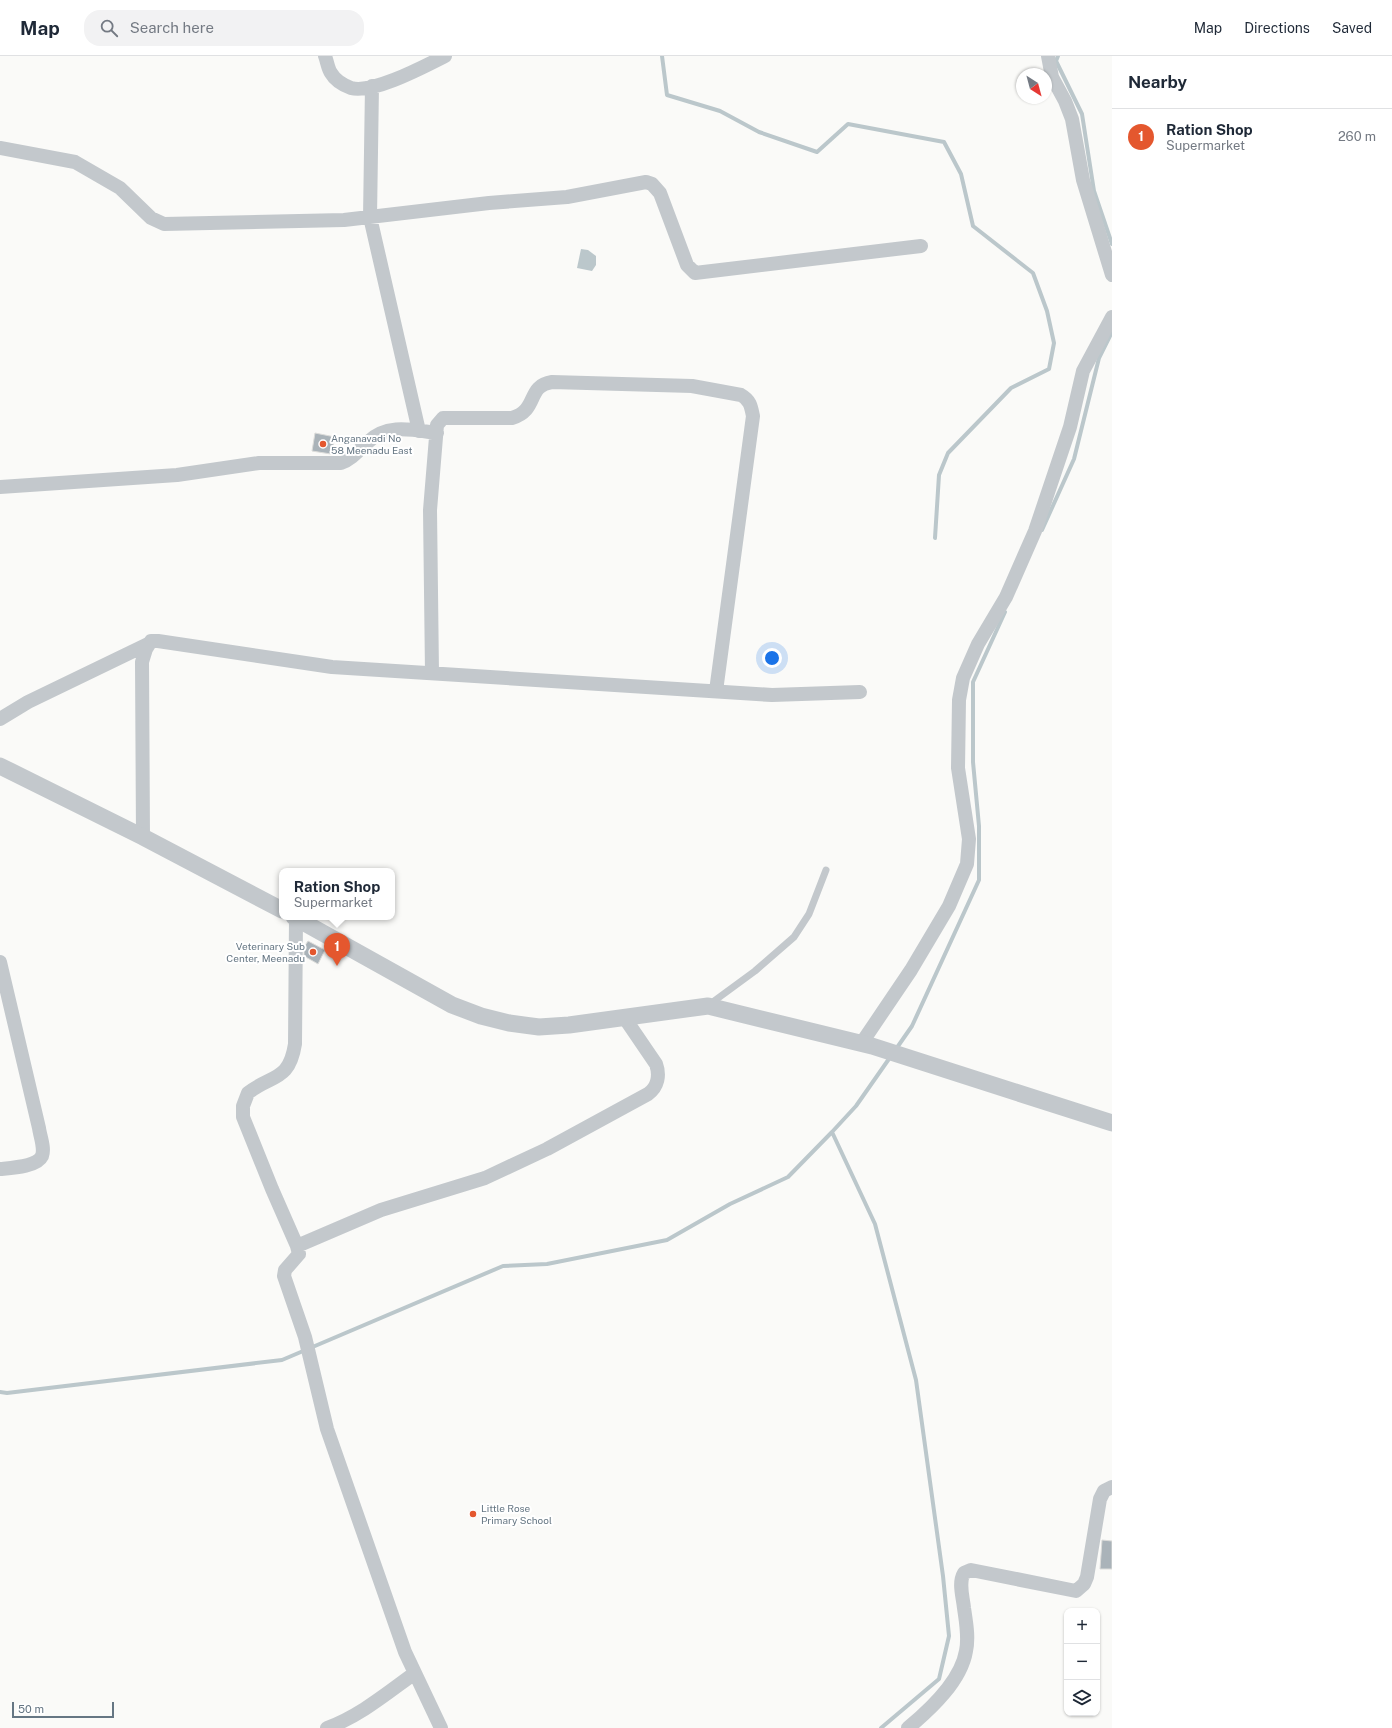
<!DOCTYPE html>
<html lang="en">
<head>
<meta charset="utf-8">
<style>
  :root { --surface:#fff; --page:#f2f2f3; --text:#1f2937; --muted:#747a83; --line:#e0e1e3; --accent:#e4572e }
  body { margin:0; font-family:"Public Sans",sans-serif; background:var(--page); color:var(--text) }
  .controls { position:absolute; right:12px; bottom:12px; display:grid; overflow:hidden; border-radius:8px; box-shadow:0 1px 3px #0004 }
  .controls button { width:36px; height:36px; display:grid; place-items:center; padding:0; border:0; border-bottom:1px solid var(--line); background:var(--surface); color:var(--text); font:20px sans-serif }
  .compass { position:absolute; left:1016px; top:12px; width:36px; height:36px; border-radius:50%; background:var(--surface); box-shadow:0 1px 3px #0004; rotate:144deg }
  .scale { position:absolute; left:12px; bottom:10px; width:102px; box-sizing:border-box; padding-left:4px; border:2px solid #657683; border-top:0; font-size:11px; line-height:14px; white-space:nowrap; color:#657683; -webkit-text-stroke:3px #fff; paint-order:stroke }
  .you { position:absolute; left:772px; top:602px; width:14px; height:14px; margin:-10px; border:3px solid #fff; border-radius:50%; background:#1a73e8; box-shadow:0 0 0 6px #1a73e833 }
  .badge { display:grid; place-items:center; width:26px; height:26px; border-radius:50%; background:var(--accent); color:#fff; font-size:13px; font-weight:700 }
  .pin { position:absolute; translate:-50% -33px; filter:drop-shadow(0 1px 2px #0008) }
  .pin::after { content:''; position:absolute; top:21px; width:14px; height:12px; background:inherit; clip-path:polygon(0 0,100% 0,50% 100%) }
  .popup { position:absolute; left:279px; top:812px; width:116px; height:52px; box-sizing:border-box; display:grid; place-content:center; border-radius:8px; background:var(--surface); filter:drop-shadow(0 1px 3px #0005); font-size:13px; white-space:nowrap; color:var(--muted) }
  .popup b { font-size:15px; color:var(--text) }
  .popup::after { content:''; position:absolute; left:50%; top:100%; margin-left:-8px; border:8px solid transparent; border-top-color:var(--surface) }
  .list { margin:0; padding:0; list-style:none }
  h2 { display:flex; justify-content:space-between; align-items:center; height:52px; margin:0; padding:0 16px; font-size:17px }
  h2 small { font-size:13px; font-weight:400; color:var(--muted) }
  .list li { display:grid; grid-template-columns:26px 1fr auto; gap:12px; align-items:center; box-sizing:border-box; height:56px; padding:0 16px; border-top:1px solid var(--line) }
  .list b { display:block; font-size:15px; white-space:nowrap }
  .list p { margin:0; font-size:13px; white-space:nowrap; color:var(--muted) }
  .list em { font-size:13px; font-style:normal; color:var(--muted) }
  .icon { flex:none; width:22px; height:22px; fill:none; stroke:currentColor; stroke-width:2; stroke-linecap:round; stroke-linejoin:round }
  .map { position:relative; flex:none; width:1112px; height:1672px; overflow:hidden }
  header { display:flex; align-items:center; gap:24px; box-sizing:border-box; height:56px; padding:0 20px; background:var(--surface); border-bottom:1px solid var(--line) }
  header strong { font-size:19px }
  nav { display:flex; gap:22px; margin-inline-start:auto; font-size:14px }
  .search { width:280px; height:36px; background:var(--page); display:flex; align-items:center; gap:10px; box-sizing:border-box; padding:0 14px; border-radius:16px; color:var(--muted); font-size:15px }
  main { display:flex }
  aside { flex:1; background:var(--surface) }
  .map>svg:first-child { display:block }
</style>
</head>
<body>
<header>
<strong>Map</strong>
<div class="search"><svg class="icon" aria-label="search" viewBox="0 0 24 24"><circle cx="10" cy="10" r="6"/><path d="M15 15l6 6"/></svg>Search here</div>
<nav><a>Map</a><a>Directions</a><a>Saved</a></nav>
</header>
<main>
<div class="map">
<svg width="1112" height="1672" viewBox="0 0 1112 1672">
  <rect width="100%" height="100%" fill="#fafaf8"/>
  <!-- water -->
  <path fill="#bbc7cb" d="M581 193 588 194 596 200V209L592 215 577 212Z"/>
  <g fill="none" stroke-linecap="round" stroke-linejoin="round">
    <!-- stream -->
    <path stroke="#bbc7cb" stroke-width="4" d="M662 0 667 39 720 55 759 76 817 96 848 68 944 86 961 118 973 170 1033 217 1047 255 1054 287 1049 313 1011 332 948 397 939 419 935 482
      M1058 0 1056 5 1082 58 1094 135 1112 188
      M1042 474 1074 403 1099 302 1112 276
      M896 993 912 970 979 824V770L973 706V626L1005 556
      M0 1336 7 1337 282 1304 503 1210 547 1208 667 1184 730 1148 788 1121 832 1076
      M881 1672 939 1623 949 1580 943 1520 916 1324 875 1168 832 1076 856 1050 891 1000"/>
  </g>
  <!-- building -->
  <path fill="#aab3b9" stroke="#dcdcda" d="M315 377 335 381 331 398 312 395Z
    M308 885 325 894 318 908 304 900V891Z
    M1102 1484 1112 1485V1513H1100Z"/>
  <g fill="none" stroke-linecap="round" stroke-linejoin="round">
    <!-- service -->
    <path stroke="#c3c8cc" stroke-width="7" d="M710 948 755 915 794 881 809 858 826 814"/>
    <!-- minor -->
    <path stroke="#c3c8cc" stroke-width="14" d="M325 0C327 5 328 13 331 17 335 24 343 29 351 32 373 38 425 10 445 0
      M1048 0 1052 21 1065 45 1072 63 1083 124 1112 219
      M372 30 370 161 419 375
      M0 92 75 106 120 132 151 162 164 168 344 164 489 147 567 141 646 126 652 128 660 137 687 209 695 217 921 190
      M0 431 177 419 259 407H341C352 403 359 394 368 386 387 367 413 374 437 377
      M432 617 430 454 437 369 443 362H512C539 354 526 330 552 326L692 330 741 339C750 344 751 350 753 360L716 635
      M0 663 28 646 148 588
      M143 781 142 606 146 593 151 585H158L332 611 772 639 860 636
      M296 862 295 988C289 1026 272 1018 248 1037L243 1050V1061L272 1133 297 1190 299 1198 285 1214 284 1220 305 1281 327 1373 405 1596 441 1672
      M0 906 39 1072C40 1080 45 1092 42 1100 37 1111 10 1112 0 1113
      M861 988 911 914 949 850 967 808 969 783 958 712 959 644 963 622 978 588 1006 541 1035 475 1070 371 1083 315 1112 261
      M297 1190 381 1154 485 1122 547 1093 648 1038C658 1031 660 1019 656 1008L624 961
      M327 1672C360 1660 387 1637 415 1617
      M908 1672C931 1653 961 1625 966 1595 969 1581 966 1566 964 1552 963 1541 958 1527 964 1517L971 1514 1076 1535 1084 1528 1087 1521 1100 1443 1104 1435 1112 1431"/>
    <!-- tertiary -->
    <path stroke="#c3c8cc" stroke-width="17" d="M0 710 143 781 282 854
      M294 861 452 949 481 960 509 967 539 971 569 969 708 950 872 990 1112 1067"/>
  </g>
  <!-- markers -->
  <g fill="#e4572e" stroke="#fff" stroke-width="1.5">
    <circle cx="323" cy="388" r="4"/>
    <circle cx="313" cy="896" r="4"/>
    <circle cx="473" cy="1458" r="4"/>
  </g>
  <g text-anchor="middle" stroke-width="4" stroke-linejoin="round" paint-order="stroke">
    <!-- poi labels -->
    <g font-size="10" fill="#657683" stroke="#fff" text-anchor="start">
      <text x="331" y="386">Anganavadi No<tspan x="331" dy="12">58 Meenadu East</tspan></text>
      <text x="305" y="894" text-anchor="end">Veterinary Sub<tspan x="305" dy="12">Center, Meenadu</tspan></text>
      <text x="481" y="1456">Little Rose<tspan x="481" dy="12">Primary School</tspan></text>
    </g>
  </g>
</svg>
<div class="controls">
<button>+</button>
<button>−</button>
<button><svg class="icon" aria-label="layers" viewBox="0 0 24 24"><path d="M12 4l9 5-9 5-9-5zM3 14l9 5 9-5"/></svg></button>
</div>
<svg class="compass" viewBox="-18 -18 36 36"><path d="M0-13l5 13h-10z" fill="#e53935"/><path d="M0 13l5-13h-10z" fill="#747a83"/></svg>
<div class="scale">50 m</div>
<div class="you"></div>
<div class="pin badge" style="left:337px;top:910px">1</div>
<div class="popup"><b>Ration Shop</b>Supermarket</div>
</div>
<aside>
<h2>Nearby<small></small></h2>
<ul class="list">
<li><span class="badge">1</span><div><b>Ration Shop</b><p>Supermarket</p></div><em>260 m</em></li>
</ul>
</aside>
</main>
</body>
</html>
